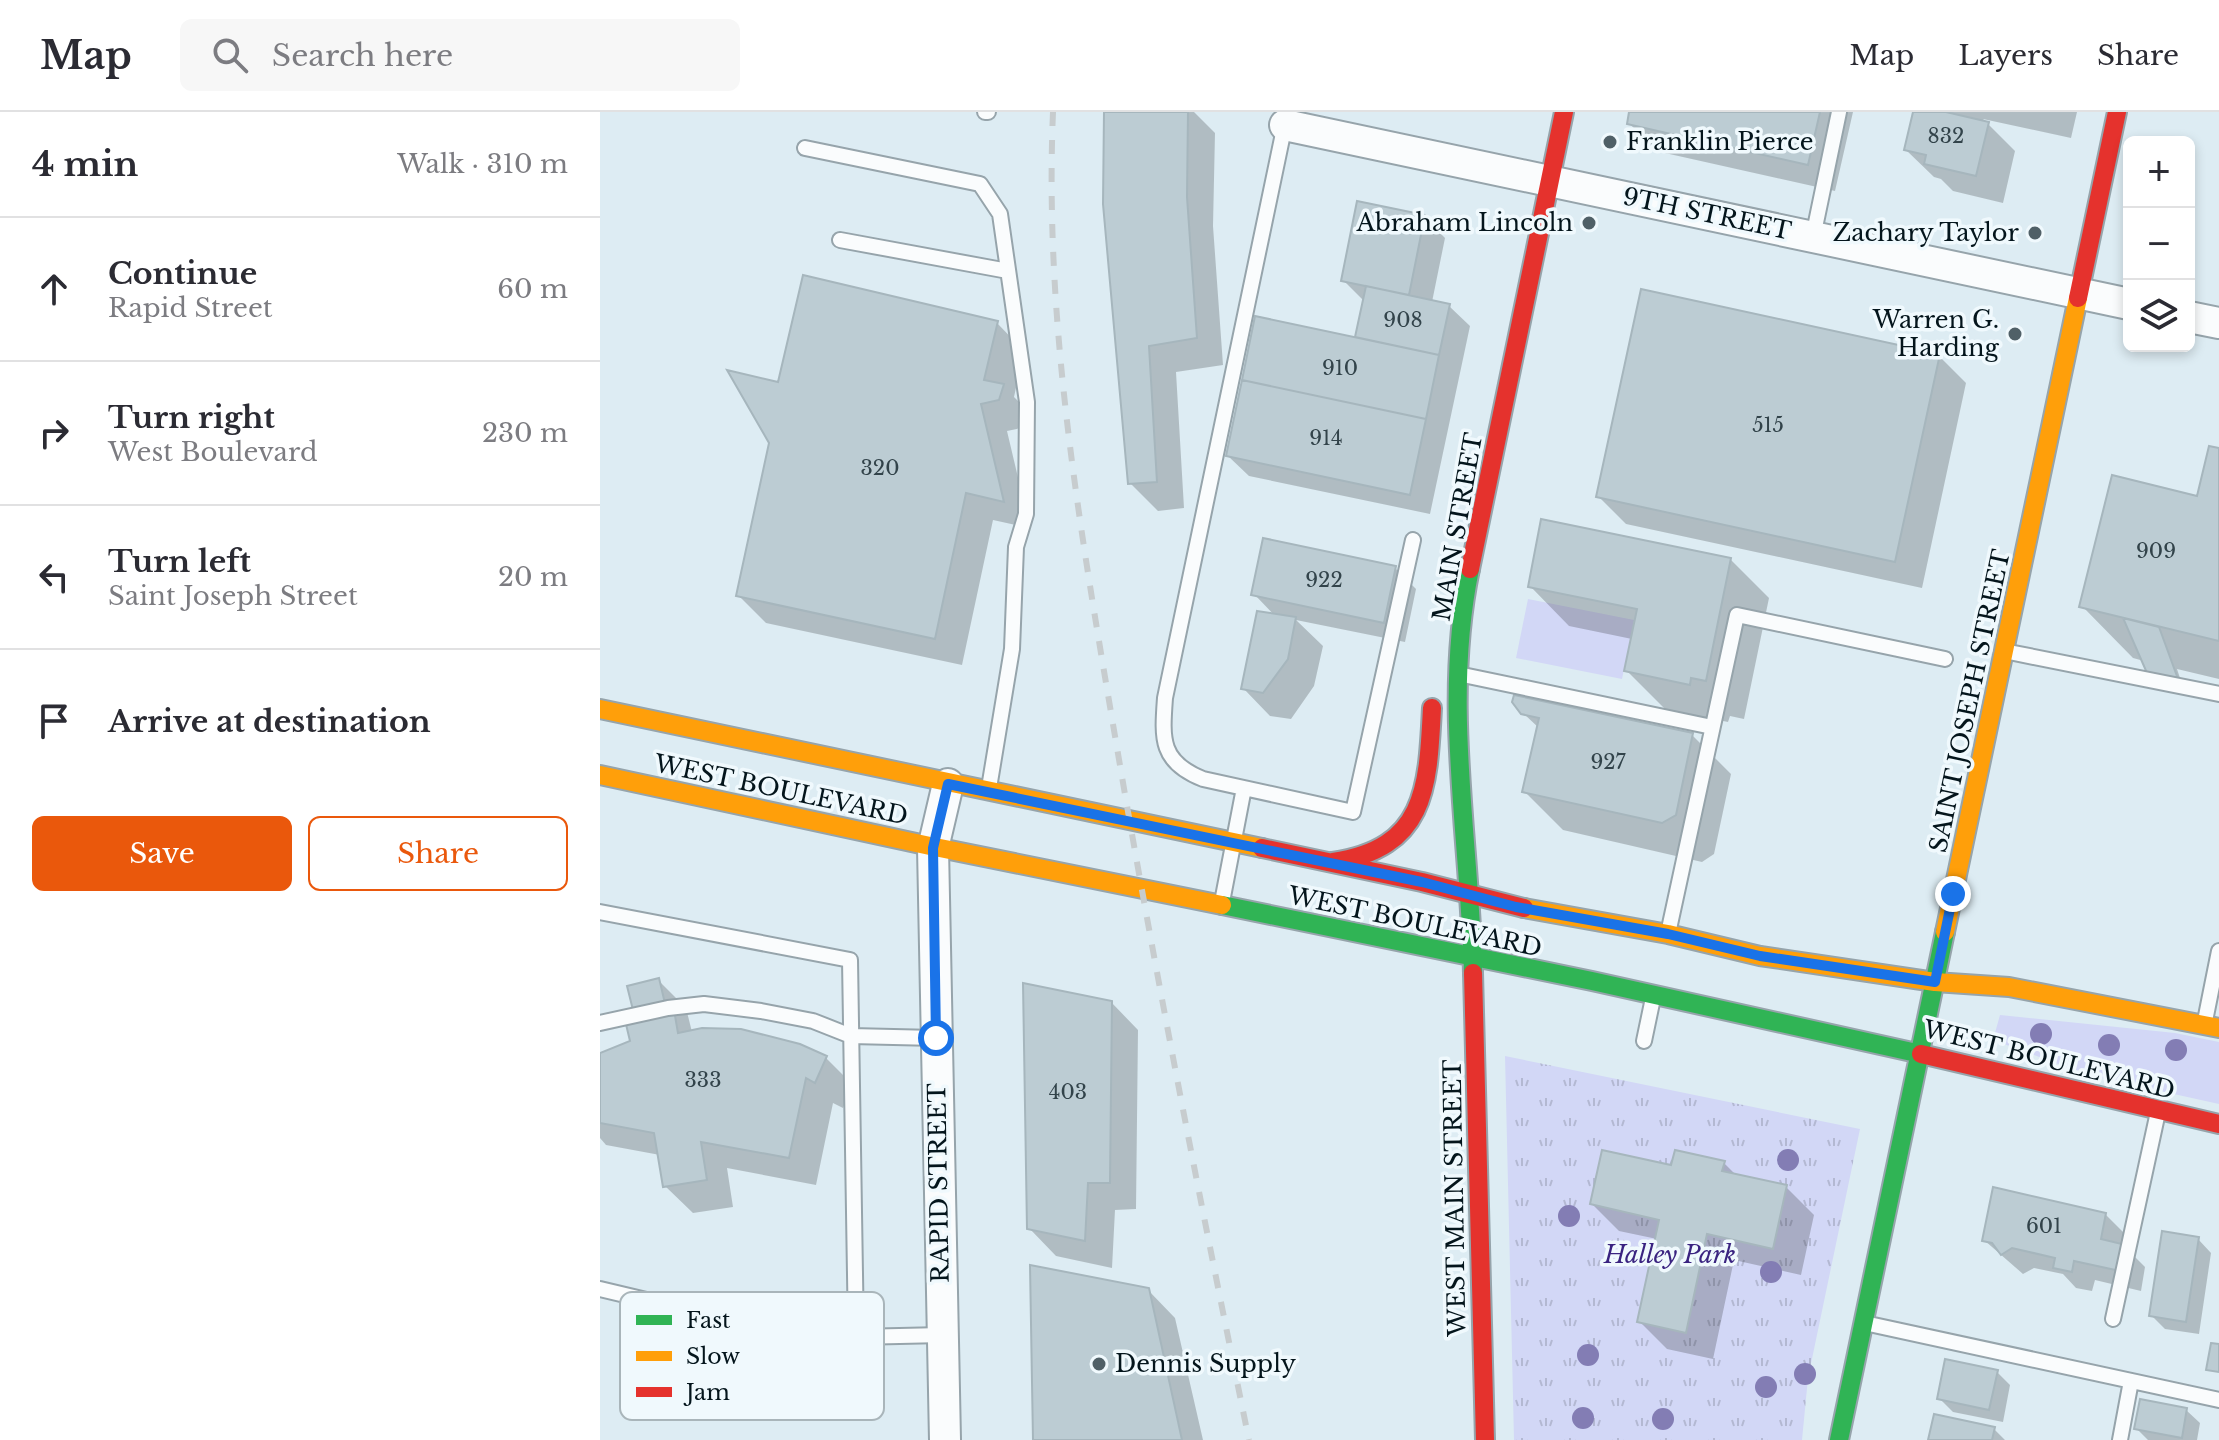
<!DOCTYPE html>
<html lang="en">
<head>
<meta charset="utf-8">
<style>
  :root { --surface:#fff; --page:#f7f7f7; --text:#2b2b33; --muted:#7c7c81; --line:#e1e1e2; --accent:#ea580c }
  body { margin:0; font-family:"Libre Baskerville",serif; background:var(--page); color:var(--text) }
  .controls { position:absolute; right:24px; top:24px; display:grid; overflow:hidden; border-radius:12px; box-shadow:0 4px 12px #0003 }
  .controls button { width:72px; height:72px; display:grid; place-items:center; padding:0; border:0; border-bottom:2px solid var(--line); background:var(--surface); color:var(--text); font:40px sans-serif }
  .stop { position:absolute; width:24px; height:24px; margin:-18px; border:6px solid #1a73e8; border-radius:50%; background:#fff }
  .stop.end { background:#1a73e8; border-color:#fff; box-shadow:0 2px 8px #0008 }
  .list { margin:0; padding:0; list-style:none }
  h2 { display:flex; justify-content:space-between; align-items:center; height:104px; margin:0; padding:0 32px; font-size:34px }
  h2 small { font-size:26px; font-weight:400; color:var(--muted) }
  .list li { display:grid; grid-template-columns:52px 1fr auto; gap:24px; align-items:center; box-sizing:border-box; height:144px; padding:0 32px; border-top:2px solid var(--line) }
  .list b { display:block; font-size:30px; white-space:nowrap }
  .list p { margin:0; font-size:26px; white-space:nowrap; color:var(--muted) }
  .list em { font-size:26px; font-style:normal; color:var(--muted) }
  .actions { display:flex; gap:16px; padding:24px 32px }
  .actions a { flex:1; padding:18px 0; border:2px solid var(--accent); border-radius:12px; text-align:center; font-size:28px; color:var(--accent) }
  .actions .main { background:var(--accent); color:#fff }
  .icon { flex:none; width:44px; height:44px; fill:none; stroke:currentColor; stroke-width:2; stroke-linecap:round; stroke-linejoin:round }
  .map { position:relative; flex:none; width:1619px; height:1328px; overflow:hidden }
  header { display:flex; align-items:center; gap:48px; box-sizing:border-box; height:112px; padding:0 40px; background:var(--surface); border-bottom:2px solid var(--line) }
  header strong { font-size:38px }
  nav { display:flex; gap:44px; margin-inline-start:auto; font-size:28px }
  .search { width:560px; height:72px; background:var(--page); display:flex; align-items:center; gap:20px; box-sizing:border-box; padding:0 28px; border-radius:12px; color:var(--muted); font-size:30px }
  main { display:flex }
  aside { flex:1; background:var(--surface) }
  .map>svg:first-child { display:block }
</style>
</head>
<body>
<header>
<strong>Map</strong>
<div class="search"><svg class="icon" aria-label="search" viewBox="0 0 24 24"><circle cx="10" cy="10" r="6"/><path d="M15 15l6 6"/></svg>Search here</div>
<nav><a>Map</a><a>Layers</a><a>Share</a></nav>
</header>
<main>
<aside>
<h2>4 min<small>Walk · 310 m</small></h2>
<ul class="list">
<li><svg class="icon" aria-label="ahead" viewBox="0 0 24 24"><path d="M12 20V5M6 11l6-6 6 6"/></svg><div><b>Continue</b><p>Rapid Street</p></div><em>60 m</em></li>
<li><svg class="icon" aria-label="right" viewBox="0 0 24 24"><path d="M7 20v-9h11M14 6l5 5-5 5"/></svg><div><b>Turn right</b><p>West Boulevard</p></div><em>230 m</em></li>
<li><svg class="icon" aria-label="left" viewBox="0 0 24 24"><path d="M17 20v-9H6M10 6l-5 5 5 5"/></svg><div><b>Turn left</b><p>Saint Joseph Street</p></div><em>20 m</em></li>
<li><svg class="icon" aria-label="arrive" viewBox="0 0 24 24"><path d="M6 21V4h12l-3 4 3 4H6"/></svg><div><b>Arrive at destination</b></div></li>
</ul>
<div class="actions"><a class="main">Save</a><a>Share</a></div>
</aside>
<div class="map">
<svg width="1619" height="1328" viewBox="0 0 1619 1328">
  <defs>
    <pattern id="park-tufts" width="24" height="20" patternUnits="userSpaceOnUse" patternTransform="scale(2)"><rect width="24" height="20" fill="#d2d7f6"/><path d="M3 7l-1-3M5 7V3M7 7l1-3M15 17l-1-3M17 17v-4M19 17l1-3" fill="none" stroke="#b3b8d2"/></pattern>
  </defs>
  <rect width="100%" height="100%" fill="#ddecf3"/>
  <!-- green -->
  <path fill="#d2d7f6" d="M928 487 1034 508 1022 567 916 546Z
    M1400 903 1575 921 1619 930V992L1488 963 1393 928Z"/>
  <!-- park -->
  <path fill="url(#park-tufts)" d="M905 944 1260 1017 1208 1266 1202 1328H914Z"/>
  <!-- shadow -->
  <path fill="#0003" d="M506 0H594L615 21 613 114 623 253 576 260 584 396 558 399 530 371Z
    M1031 0H1253L1235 79 1056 39 1029 11Z
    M1315 0H1477L1471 26 1383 7 1415 39 1403 91 1353 79 1341 67 1334 65 1306 38Z
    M824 105 845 126 832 190 849 194 870 214 830 402 649 364 628 344 757 228 765 190 743 168Z
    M397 211 424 239 414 285 430 301 426 315 407 319 430 416 393 408 362 553 166 511 138 483 171 331 180 272Z
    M1339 244 1366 271 1322 476 1026 412 998 384Z
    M1619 338V567L1577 557 1582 572 1544 549 1533 546 1482 494 1598 386Z
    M1130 447 1169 486 1144 607 1130 604 1128 610 1065 597 1026 558 1032 527 969 514 930 474Z
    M795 456 816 477 805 530 696 508 723 534 714 574 691 607 670 604 643 576 675 504 654 482Z
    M923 601 1092 623 1131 662 1114 742 1102 750 963 718 924 679 939 616Z
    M58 868 86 896 92 920 226 946 253 973 243 996 233 991 216 1073 127 1056 133 1095 93 1101 65 1074 60 1043 6 1033 0 1026V944L33 930Z
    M511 890 538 918 536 1097 515 1098 512 1156 456 1144 429 1116Z
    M1124 1051 1137 1064 1186 1075 1214 1103 1201 1163 1134 1148 1113 1247 1067 1237 1039 1209 1057 1127 1019 1119 992 1092 1073 1056Z
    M1505 1102 1526 1123 1524 1134 1545 1155 1541 1179 1495 1168 1492 1179 1476 1176 1463 1162 1434 1156 1423 1162 1384 1128Z
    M1598 1127 1611 1141 1599 1222 1565 1217 1551 1203Z
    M548 1178 575 1206 603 1328H435Z
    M1397 1260 1410 1273 1403 1310 1353 1300 1339 1286Z
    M1586 1298 1600 1311 1597 1328H1548L1536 1316Z
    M1394 1317 1405 1328H1330Z"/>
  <!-- building -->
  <path fill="#bcccd3" stroke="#a6b6bd" stroke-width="2" d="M504 0H588L587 85 597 226 549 234 557 370 528 372 503 92Z
    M1029 0H1220L1208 53 1027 12Z
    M1313 0H1346L1389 10 1376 64 1324 52 1326 43 1304 38Z
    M757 89 825 103 809 183 741 169Z
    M203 163 398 209 384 268 404 272 399 288 381 292 404 390 366 381 335 527 136 484 169 331 127 258 178 270Z
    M766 174 850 192 839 243 755 225Z
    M1041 177 1340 242 1295 450 996 385Z
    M655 204 839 243 826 307 642 268Z
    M642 268 826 307 810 383 626 344Z
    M1609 334 1619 336V529L1479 495 1512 363 1597 384Z
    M941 407 1131 446 1106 569 1091 566 1090 573 1024 559 1037 497 928 475Z
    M663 426 796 454 784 511 651 483Z
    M657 499 696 505 688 547 663 581 641 577Z
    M1523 506 1559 515 1578 567 1547 561Z
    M914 583 1093 621 1076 703 1062 711 922 680 939 606 921 602 912 590Z
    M59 866 67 900 74 898 78 921 102 916 141 917 200 932 227 944 215 971 206 966 189 1046 101 1030 107 1068 63 1075 54 1021 0 1011V941L30 929 25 908 35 906 27 874Z
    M423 871 512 889 510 1071H488L485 1129 427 1117Z
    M1002 1038 1071 1053 1075 1038 1125 1049 1122 1059 1187 1073 1173 1137 1107 1122 1086 1221 1037 1210 1059 1108 990 1092Z
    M1393 1075 1506 1101 1501 1127 1526 1133 1520 1159 1474 1149 1472 1160 1453 1156 1455 1146 1412 1136 1401 1143 1392 1131 1382 1129Z
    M1562 1119 1599 1125 1586 1210 1549 1204Z
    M430 1153 549 1176 582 1328H433Z
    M1611 1231 1619 1232V1260L1606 1258Z
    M1345 1247 1398 1258 1389 1298 1337 1287Z
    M1540 1287 1587 1296 1582 1326 1534 1317Z
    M1334 1302 1395 1315 1392 1328H1328Z"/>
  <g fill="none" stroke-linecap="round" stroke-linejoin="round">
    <!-- lane casing -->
    <g stroke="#96a4ab" stroke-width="18">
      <path id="lane" d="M385 0H388
        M685 12 565 586C562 627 560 650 603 667L753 700 813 428
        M205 36 380 72 400 102 427 290 426 402 416 435 412 537 389 676
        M1213 125 1239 0
        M240 128 408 159
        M1409 540 1619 582
        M863 563 1112 615
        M622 790 644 676
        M0 800 250 848 256 1225 219 1229 0 1177
        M1069 817 1137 503 1345 547
        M1605 909 1619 839
        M0 911 68 896 104 892 161 899 213 909 251 924 336 926
        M1044 929 1053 886
        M1513 1207 1558 1000
        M1269 1212 1619 1288
        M256 1225 343 1223
        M1520 1328 1531 1269"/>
    </g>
    <!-- street casing -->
    <g stroke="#96a4ab" stroke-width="34">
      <path id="street" d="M685 13 1529 192
        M1589 205 1619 211
        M345 1328 333 736 348 672"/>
    </g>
    <!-- fast casing -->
    <g stroke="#96a4ab" stroke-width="22">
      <path id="fast" d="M870 457C842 591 870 727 873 861
        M622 793 992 869 1321 942
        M1239 1328 1345 820"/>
    </g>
    <!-- slow casing -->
    <g stroke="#96a4ab" stroke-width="22">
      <path id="slow" d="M0 597 662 736
        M0 663 330 734 622 793
        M924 796 1068 822 1160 844 1335 870
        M1345 820 1478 186
        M1335 870 1409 875 1619 916"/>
    </g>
    <!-- jam casing -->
    <g stroke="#96a4ab" stroke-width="22">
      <path id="jam" d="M1478 186 1517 0
        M870 457 964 0
        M662 736 822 770 924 796
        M733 750C826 736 828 676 832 596
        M873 861 885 1328
        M1321 942 1619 1012"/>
    </g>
    <!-- lane -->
    <use href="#lane" stroke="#fafcfd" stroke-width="14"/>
    <!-- street -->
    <use href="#street" stroke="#fafcfd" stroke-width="30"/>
    <!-- fast -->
    <use href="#fast" stroke="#30b455" stroke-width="18"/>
    <!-- slow -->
    <use href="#slow" stroke="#ff9f0a" stroke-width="18"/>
    <!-- jam -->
    <use href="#jam" stroke="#e5322d" stroke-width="18"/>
    <!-- rail -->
    <path stroke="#c7ccce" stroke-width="6" stroke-dasharray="14 14" stroke-linecap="butt" d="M453 0C444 210 480 418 515 624 555 860 601 1094 649 1328"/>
  </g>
  <!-- trees -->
  <g fill="#837db4">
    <circle cx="1441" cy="922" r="11"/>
    <circle cx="1509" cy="933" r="11"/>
    <circle cx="1576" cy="938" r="11"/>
    <circle cx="1188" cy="1048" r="11"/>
    <circle cx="969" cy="1104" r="11"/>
    <circle cx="1171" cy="1160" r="11"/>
    <circle cx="988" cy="1243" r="11"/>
    <circle cx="1205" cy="1262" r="11"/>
    <circle cx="1166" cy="1275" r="11"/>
    <circle cx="983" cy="1306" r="11"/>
    <circle cx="1063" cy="1307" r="11"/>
  </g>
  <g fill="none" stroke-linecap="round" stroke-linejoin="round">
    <!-- route -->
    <path stroke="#1a73e8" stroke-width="10" d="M336 926 333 736 348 672 822 770 916 795 1068 822 1160 844 1335 870 1353 782"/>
  </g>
  <!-- markers -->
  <g fill="#506067" stroke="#f0f9fd" stroke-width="3">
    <circle cx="1010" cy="30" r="8"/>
    <circle cx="989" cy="111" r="8"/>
    <circle cx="1435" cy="121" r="8"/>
    <circle cx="1415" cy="222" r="8"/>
    <circle cx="499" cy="1252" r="8"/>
  </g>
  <g text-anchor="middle" stroke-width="7" stroke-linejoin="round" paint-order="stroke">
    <!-- number labels -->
    <g font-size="20" fill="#32434a">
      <text x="1346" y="31">832</text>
      <text x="803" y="215">908</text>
      <text x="740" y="263">910</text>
      <text x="1168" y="320">515</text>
      <text x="726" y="333">914</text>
      <text x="280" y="363">320</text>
      <text x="1556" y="446">909</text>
      <text x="724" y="475">922</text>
      <text x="1008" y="657">927</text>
      <text x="103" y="975">333</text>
      <text x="468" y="987">403</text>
      <text x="1444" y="1121">601</text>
    </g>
    <!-- poi labels -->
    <g font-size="24" fill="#04151c" stroke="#f0f9fd" text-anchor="end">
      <text x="1026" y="38" text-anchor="start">Franklin Pierce</text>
      <text x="973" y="119">Abraham Lincoln</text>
      <text x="1419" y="129">Zachary Taylor</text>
      <text x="1399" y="216">Warren G.<tspan x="1399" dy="28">Harding</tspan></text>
      <text x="515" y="1260" text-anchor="start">Dennis Supply</text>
    </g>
    <!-- street labels -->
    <g font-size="24" fill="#04151c" stroke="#f0f9fd">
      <text transform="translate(1107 102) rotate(12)" y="8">9TH STREET</text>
      <text transform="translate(858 415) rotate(-80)" y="8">MAIN STREET</text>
      <text transform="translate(1370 589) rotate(-78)" y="8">SAINT JOSEPH STREET</text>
      <text transform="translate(181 678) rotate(12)" y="8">WEST BOULEVARD</text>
      <text transform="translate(815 810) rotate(12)" y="8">WEST BOULEVARD</text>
      <text transform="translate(1449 948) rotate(14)" y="8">WEST BOULEVARD</text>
      <text transform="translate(339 1071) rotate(-91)" y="8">RAPID STREET</text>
      <text transform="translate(855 1086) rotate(-91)" y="8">WEST MAIN STREET</text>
    </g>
    <!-- park labels -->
    <g font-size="24" font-style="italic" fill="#3a2380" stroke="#f0f9fd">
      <text x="1070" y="1151">Halley Park</text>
    </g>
  </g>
  <!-- legend -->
  <rect x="20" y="1180" width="264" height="128" rx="12" fill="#f0f9fd" stroke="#a9b5ba" stroke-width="2"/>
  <rect x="36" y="1203" width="36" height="10" fill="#30b455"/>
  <rect x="36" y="1239" width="36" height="10" fill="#ff9f0a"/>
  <rect x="36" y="1275" width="36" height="10" fill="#e5322d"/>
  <g font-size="22" fill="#04151c">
    <text x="86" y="1216">Fast</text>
    <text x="86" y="1252">Slow</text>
    <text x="86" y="1288">Jam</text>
  </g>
</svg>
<div class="controls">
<button>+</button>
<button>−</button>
<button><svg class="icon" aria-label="layers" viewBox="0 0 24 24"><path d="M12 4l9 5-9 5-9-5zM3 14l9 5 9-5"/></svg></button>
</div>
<div class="stop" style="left:336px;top:926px"></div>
<div class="stop end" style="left:1353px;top:782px"></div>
</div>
</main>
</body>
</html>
